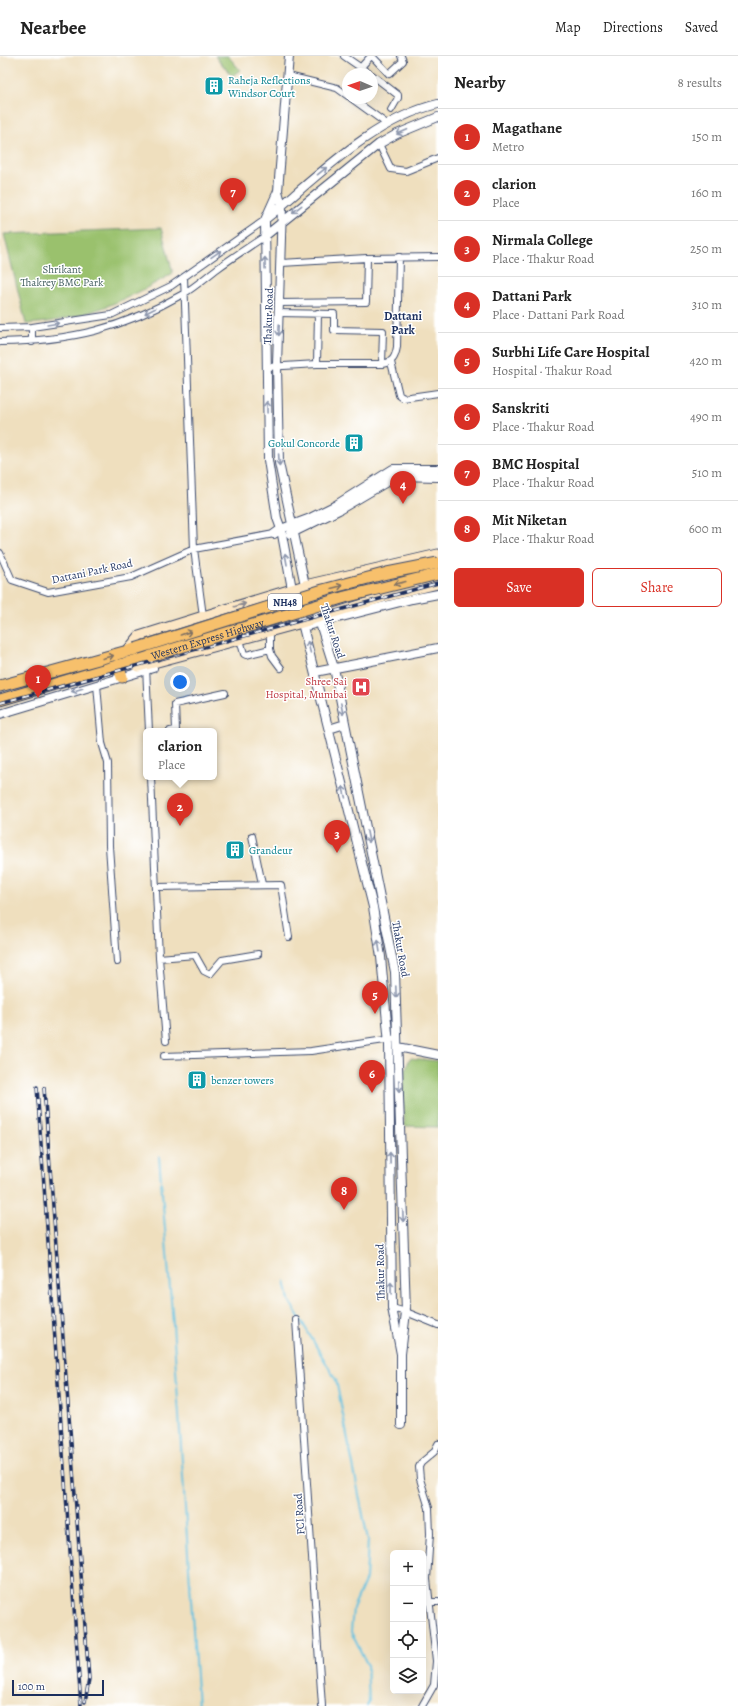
<!DOCTYPE html>
<html lang="en">
<head>
<meta charset="utf-8">
<style>
  :root { --surface:#fff; --page:#f2f2f2; --text:#222; --muted:#767676; --line:#e0e0e0; --accent:#d93025 }
  body { margin:0; font-family:Alegreya,serif; background:var(--page); color:var(--text) }
  .controls { position:absolute; right:12px; bottom:12px; display:grid; overflow:hidden; border-radius:6px; box-shadow:0 4px 16px #0002 }
  .controls button { width:36px; height:36px; display:grid; place-items:center; padding:0; border:0; border-bottom:1px solid var(--line); background:var(--surface); color:var(--text); font:20px sans-serif }
  .compass { position:absolute; left:342px; top:12px; width:36px; height:36px; border-radius:50%; background:var(--surface); box-shadow:0 4px 16px #0002; rotate:272deg }
  .scale { position:absolute; left:12px; bottom:10px; width:92px; box-sizing:border-box; padding-left:4px; border:2px solid #1b2f5e; border-top:0; font-size:11px; line-height:14px; white-space:nowrap; color:#1b2f5e; -webkit-text-stroke:3px #fff; paint-order:stroke }
  .you { position:absolute; left:180px; top:626px; width:14px; height:14px; margin:-10px; border:3px solid #fff; border-radius:50%; background:#1a73e8; box-shadow:0 0 0 6px #1a73e833 }
  .badge { display:grid; place-items:center; width:26px; height:26px; border-radius:50%; background:var(--accent); color:#fff; font-size:13px; font-weight:700 }
  .pin { position:absolute; translate:-50% -33px; filter:drop-shadow(0 1px 2px #0008) }
  .pin::after { content:''; position:absolute; top:21px; width:14px; height:12px; background:inherit; clip-path:polygon(0 0,100% 0,50% 100%) }
  .popup { position:absolute; left:143px; top:672px; width:74px; height:52px; box-sizing:border-box; display:grid; place-content:center; border-radius:6px; background:var(--surface); filter:drop-shadow(0 1px 3px #0005); font-size:13px; white-space:nowrap; color:var(--muted) }
  .popup b { font-size:15px; color:var(--text) }
  .popup::after { content:''; position:absolute; left:50%; top:100%; margin-left:-8px; border:8px solid transparent; border-top-color:var(--surface) }
  .list { margin:0; padding:0; list-style:none }
  h2 { display:flex; justify-content:space-between; align-items:center; height:52px; margin:0; padding:0 16px; font-size:17px }
  h2 small { font-size:13px; font-weight:400; color:var(--muted) }
  .list li { display:grid; grid-template-columns:26px 1fr auto; gap:12px; align-items:center; box-sizing:border-box; height:56px; padding:0 16px; border-top:1px solid var(--line) }
  .list b { display:block; font-size:15px; white-space:nowrap }
  .list p { margin:0; font-size:13px; white-space:nowrap; color:var(--muted) }
  .list em { font-size:13px; font-style:normal; color:var(--muted) }
  .actions { display:flex; gap:8px; padding:12px 16px }
  .actions a { flex:1; padding:9px 0; border:1px solid var(--accent); border-radius:6px; text-align:center; font-size:14px; color:var(--accent) }
  .actions .main { background:var(--accent); color:#fff }
  .icon { flex:none; width:22px; height:22px; fill:none; stroke:currentColor; stroke-width:2; stroke-linecap:round; stroke-linejoin:round }
  .map { position:relative; flex:none; width:438px; height:1650px; overflow:hidden }
  header { display:flex; align-items:center; gap:24px; box-sizing:border-box; height:56px; padding:0 20px; background:var(--surface); border-bottom:1px solid var(--line) }
  header strong { font-size:19px }
  nav { display:flex; gap:22px; margin-inline-start:auto; font-size:14px }
  main { display:flex }
  aside { flex:1; background:var(--surface) }
  .map>svg:first-child { display:block }
</style>
</head>
<body>
<header>
<strong>Nearbee</strong>
<nav><a>Map</a><a>Directions</a><a>Saved</a></nav>
</header>
<main>
<div class="map">
<svg width="438" height="1650" viewBox="0 0 438 1650">
  <rect width="100%" height="100%" fill="#fff"/>
  <filter id="ink" filterUnits="userSpaceOnUse"><feTurbulence type="fractalNoise" baseFrequency=".025" numOctaves="2"/><feDisplacementMap in="SourceGraphic" scale="8" xChannelSelector="R" yChannelSelector="G"/><feConvolveMatrix kernelMatrix="1 2 1 2 8 2 1 2 1" color-interpolation-filters="sRGB"/></filter>
  <filter id="wash" filterUnits="userSpaceOnUse"><feTurbulence type="fractalNoise" baseFrequency=".012" numOctaves="4" result="noise"/><feDisplacementMap in="SourceGraphic" scale="16" xChannelSelector="R" yChannelSelector="G"/><feGaussianBlur stdDeviation="0.9" result="paint"/><feColorMatrix in="noise" values="0 0 0 0 0 0 0 0 0 0 0 0 0 0 0 0 0 1.4 0 .05"/><feComposite in="paint" operator="in"/></filter>
  <g filter="url(#wash)">
    <rect width="100%" height="100%" fill="#efdfbe"/>
    <!-- green -->
    <path fill="#9ac16d" stroke="#5a7866" d="M215 0H228L240 14 232 20Z
      M161 172 173 217C126 245 81 265 26 268L4 178Z
      M410 1002 438 1005V1071L405 1070C403 1048 400 1023 410 1002Z"/>
    <g fill="none" stroke-linecap="round" stroke-linejoin="round">
      <!-- stream -->
      <path stroke="#62c1e0" stroke-width="2" d="M159 1101 173 1268 198 1650
        M285 1225 289 1244 336 1324 368 1484 366 1523 353 1552 351 1576 367 1608 369 1646 367 1650"/>
    </g>
  </g>
  <g filter="url(#ink)">
    <g fill="none" stroke-linecap="round" stroke-linejoin="round">
      <!-- minor casing -->
      <g stroke="#3b496c" stroke-width="8">
        <path id="minor" d="M344 0 370 18
          M372 0 389 18 403 5 401 0
          M361 11 371 0
          M372 19 398 39V42L391 54
          M288 20 337 32 348 40
          M351 42 387 68
          M379 88 391 113 406 115 438 102
          M281 207 367 202 438 201
          M184 221 194 493 203 560
          M279 247 366 246 367 202
          M279 257 334 258V274L383 275 382 308
          M0 272 32 271 111 259 171 230 265 164
          M0 286C70 285 122 273 183 238 195 231 206 221 218 212 233 201 249 191 265 180
          M32 286V271
          M391 306 399 339 403 342 438 337
          M317 308 318 257
          M267 311 317 308H382C393 306 395 302 397 291L399 201
          M0 497 12 524 48 536 131 521 194 493 274 478
          M241 587 244 598 246 599 270 593V580
          M270 593 272 600 281 612
          M146 611 149 675
          M97 629 102 687 108 707 109 790 117 906
          M170 675 176 674 175 648 225 637
          M151 721 159 902 166 985
          M252 780 262 828
          M157 831 281 829 289 881
          M159 902 195 899 204 915 210 918 222 904 258 898
          M164 1000 311 995 398 982
          M392 1252 406 1256 438 1269
          M296 1264 322 1650
          M429 1546H438
          M422 1650 434 1629 436 1605 427 1523 430 1478 429 1452 420 1423 419 1411 421 1407 434 1396 438 1388"/>
      </g>
      <!-- tertiary casing -->
      <g stroke="#3b496c" stroke-width="10">
        <path id="tertiary" d="M289 0 278 135 265 164 268 404 277 462 281 473 292 533 302 567 373 851 381 901 389 988 392 1252 401 1298
          M278 135 282 150 277 309 279 407 305 529 318 561 334 612 395 916 406 1256 401 1298V1369
          M267 162C317 121 373 63 438 48
          M265 180 379 88 397 78 438 61
          M274 478 281 473 308 463 336 449 393 413H438
          M290 478 339 454 397 420 438 421
          M303 571 412 543 438 538
          M315 616 438 592
          M0 658 153 612
          M329 673 345 668
          M398 991 438 999"/>
      </g>
      <!-- secondary casing -->
      <g stroke="#3b496c" stroke-width="11">
        <path id="secondary" d="M126 596 139 580 203 560 305 529 438 498
          M126 606 139 611 302 567 385 541 438 528"/>
      </g>
      <!-- trunk casing -->
      <g stroke="#3b496c" stroke-width="13">
        <path id="trunk" d="M118 609 122 621
          M0 630 135 593
          M0 644 151 600"/>
      </g>
      <!-- minor -->
      <use href="#minor" stroke="#fff" stroke-width="6"/>
      <!-- tertiary -->
      <use href="#tertiary" stroke="#fff" stroke-width="8"/>
      <!-- secondary -->
      <use href="#secondary" stroke="#fce6c4" stroke-width="9"/>
      <!-- trunk -->
      <use href="#trunk" stroke="#f7c06c" stroke-width="11"/>
      <!-- rail casing -->
      <g stroke="#1b2f5e" stroke-width="3.5">
        <path id="rail" d="M0 647 438 527
          M37 1031 81 1650
          M44 1032 89 1623 85 1646"/>
      </g>
      <!-- rail -->
      <use href="#rail" stroke="#fff" stroke-width="2" stroke-dasharray="6" stroke-linecap="butt"/>
      <!-- trunk-bridge casing -->
      <g stroke="#3b496c" stroke-width="13" stroke-linecap="butt">
        <g id="trunk-bridge">
          <path d="M135 593 323 534 387 517 438 507"/>
          <path id="s1" d="M151 600 345 541 438 518"/>
        </g>
      </g>
      <!-- trunk-bridge -->
      <use href="#trunk-bridge" stroke="#f7c06c" stroke-width="11"/>
    </g>
    <!-- one-way arrows -->
    <defs><path id="oneway-shaft" d="M-6 0H5M1.5-3L5.5 0L1.5 3" fill="none" stroke-width="1.6" stroke-linecap="round" stroke-linejoin="round"/></defs>
    <g stroke="#8d97ae">
      <use href="#oneway-shaft" transform="translate(402 76) rotate(157)"/>
      <use href="#oneway-shaft" transform="translate(322 115) rotate(-39)"/>
      <use href="#oneway-shaft" transform="translate(297 153) rotate(142)"/>
      <use href="#oneway-shaft" transform="translate(216 198) rotate(-35)"/>
      <use href="#oneway-shaft" transform="translate(265 207) rotate(-91)"/>
      <use href="#oneway-shaft" transform="translate(150 255) rotate(153)"/>
      <use href="#oneway-shaft" transform="translate(53 268) rotate(-9)"/>
      <use href="#oneway-shaft" transform="translate(279 274) rotate(92)"/>
      <use href="#oneway-shaft" transform="translate(267 351) rotate(-91)"/>
      <use href="#oneway-shaft" transform="translate(279 404) rotate(86)"/>
      <use href="#oneway-shaft" transform="translate(286 503) rotate(-100)"/>
      <use href="#oneway-shaft" transform="translate(309 591) rotate(-104)"/>
      <use href="#oneway-shaft" transform="translate(77 634) rotate(163)"/>
      <use href="#oneway-shaft" transform="translate(342 653) rotate(79)"/>
      <use href="#oneway-shaft" transform="translate(344 736) rotate(-104)"/>
      <use href="#oneway-shaft" transform="translate(368 781) rotate(79)"/>
      <use href="#oneway-shaft" transform="translate(379 890) rotate(-99)"/>
      <use href="#oneway-shaft" transform="translate(396 936) rotate(88)"/>
      <use href="#oneway-shaft" transform="translate(399 1030) rotate(89)"/>
      <use href="#oneway-shaft" transform="translate(390 1102) rotate(-91)"/>
      <use href="#oneway-shaft" transform="translate(403 1160) rotate(88)"/>
      <use href="#oneway-shaft" transform="translate(391 1232) rotate(-91)"/>
    </g>
    <g stroke="#7e7064">
      <use href="#oneway-shaft" transform="translate(400 527) rotate(166)"/>
      <use href="#oneway-shaft" transform="translate(337 531) rotate(-15)"/>
      <use href="#oneway-shaft" transform="translate(186 577) rotate(-19)"/>
      <use href="#oneway-shaft" transform="translate(108 601) rotate(-15)"/>
    </g>
    <use stroke="#8c8a91" href="#oneway-shaft" transform="translate(240 549) rotate(-16)"/>
  </g>
  <!-- icons -->
  <defs>
    <g id="building-square" transform="scale(1)"><rect x="-9" y="-9" width="18" height="18" rx="4" fill="#0f9aa8" stroke="#fff"/><path d="M-4-6H4V6H1V3H-1V6H-4ZM-2.5-4.3h1.7v1.8h-1.7ZM.8-4.3h1.7v1.8H.8ZM-2.5-1h1.7V.8h-1.7ZM.8-1h1.7V.8H.8Z" fill="#fff"/></g>
    <g id="hospital-square" transform="scale(1)"><rect x="-9" y="-9" width="18" height="18" rx="4" fill="#e0444e" stroke="#fff"/><path d="M-5-5h3v3.5h4V-5h3V5h-3V1.5h-4V5h-3Z" fill="#fff"/></g>
  </defs>
  <g fill-rule="evenodd">
    <use href="#building-square" x="214" y="30"/>
    <use href="#building-square" x="354" y="387"/>
    <use href="#hospital-square" x="361" y="631"/>
    <use href="#building-square" x="235" y="794"/>
    <use href="#building-square" x="197" y="1024"/>
  </g>
  <g text-anchor="middle" stroke-width="3" stroke-linejoin="round" paint-order="stroke">
    <!-- shield labels -->
    <rect fill="#fff" stroke="#5f6d8e" stroke-width="1" x="268" y="538" width="34" height="16" rx="3"/>
    <g font-size="10" font-weight="bold" fill="#1b2f5e">
      <text x="285" y="550">NH48</text>
    </g>
    <!-- culture labels -->
    <g font-size="11" fill="#0d838f" stroke="#fff" text-anchor="start">
      <text x="228" y="28">Raheja Reflections<tspan x="228" dy="13">Windsor Court</tspan></text>
      <text x="340" y="391" text-anchor="end">Gokul Concorde</text>
      <text x="249" y="798">Grandeur</text>
      <text x="211" y="1028">benzer towers</text>
    </g>
    <!-- park labels -->
    <g font-size="11" fill="#476263" stroke="#fff">
      <text x="62" y="217">Shrikant<tspan x="62" dy="13">Thakrey BMC Park</tspan></text>
    </g>
    <!-- street labels -->
    <g font-size="11" fill="#1b2f5e" stroke="#fff">
      <text transform="translate(268 260) rotate(-88)" y="4">Thakur Road</text>
      <text transform="translate(92 515) rotate(-12)" y="4">Dattani Park Road</text>
      <text transform="translate(333 575) rotate(72)" y="4">Thakur Road</text>
      <text dy="4" stroke="none"><textPath href="#s1" startOffset="59">Western Express Highway</textPath></text>
      <text transform="translate(401 893) rotate(80)" y="4">Thakur Road</text>
      <text transform="translate(380 1216) rotate(-91)" y="4">Thakur Road</text>
      <text transform="translate(299 1458) rotate(-94)" y="4">FCI Road</text>
    </g>
    <!-- health labels -->
    <g font-size="11" fill="#be3a42" stroke="#fff" text-anchor="end">
      <text x="347" y="629">Shree Sai<tspan x="347" dy="13">Hospital, Mumbai</tspan></text>
    </g>
    <!-- neighbourhood labels -->
    <g font-size="12" font-weight="bold" fill="#1b2f5e" stroke="#fff">
      <text x="403" y="264">Dattani<tspan x="403" dy="14">Park</tspan></text>
    </g>
  </g>
</svg>
<div class="controls">
<button>+</button>
<button>−</button>
<button><svg class="icon" aria-label="locate" viewBox="0 0 24 24"><circle cx="12" cy="12" r="6"/><path d="M12 2v4M12 18v4M2 12h4M18 12h4"/></svg></button>
<button><svg class="icon" aria-label="layers" viewBox="0 0 24 24"><path d="M12 4l9 5-9 5-9-5zM3 14l9 5 9-5"/></svg></button>
</div>
<svg class="compass" viewBox="-18 -18 36 36"><path d="M0-13l5 13h-10z" fill="#e53935"/><path d="M0 13l5-13h-10z" fill="#767676"/></svg>
<div class="scale">100 m</div>
<div class="you"></div>
<div class="pin badge" style="left:38px;top:642px">1</div>
<div class="pin badge" style="left:180px;top:770px">2</div>
<div class="popup"><b>clarion</b>Place</div>
<div class="pin badge" style="left:337px;top:797px">3</div>
<div class="pin badge" style="left:403px;top:448px">4</div>
<div class="pin badge" style="left:375px;top:958px">5</div>
<div class="pin badge" style="left:372px;top:1037px">6</div>
<div class="pin badge" style="left:233px;top:155px">7</div>
<div class="pin badge" style="left:344px;top:1154px">8</div>
</div>
<aside>
<h2>Nearby<small>8 results</small></h2>
<ul class="list">
<li><span class="badge">1</span><div><b>Magathane</b><p>Metro</p></div><em>150 m</em></li>
<li><span class="badge">2</span><div><b>clarion</b><p>Place</p></div><em>160 m</em></li>
<li><span class="badge">3</span><div><b>Nirmala College</b><p>Place · Thakur Road</p></div><em>250 m</em></li>
<li><span class="badge">4</span><div><b>Dattani Park</b><p>Place · Dattani Park Road</p></div><em>310 m</em></li>
<li><span class="badge">5</span><div><b>Surbhi Life Care Hospital</b><p>Hospital · Thakur Road</p></div><em>420 m</em></li>
<li><span class="badge">6</span><div><b>Sanskriti</b><p>Place · Thakur Road</p></div><em>490 m</em></li>
<li><span class="badge">7</span><div><b>BMC Hospital</b><p>Place · Thakur Road</p></div><em>510 m</em></li>
<li><span class="badge">8</span><div><b>Mit Niketan</b><p>Place · Thakur Road</p></div><em>600 m</em></li>
</ul>
<div class="actions"><a class="main">Save</a><a>Share</a></div>
</aside>
</main>
</body>
</html>
